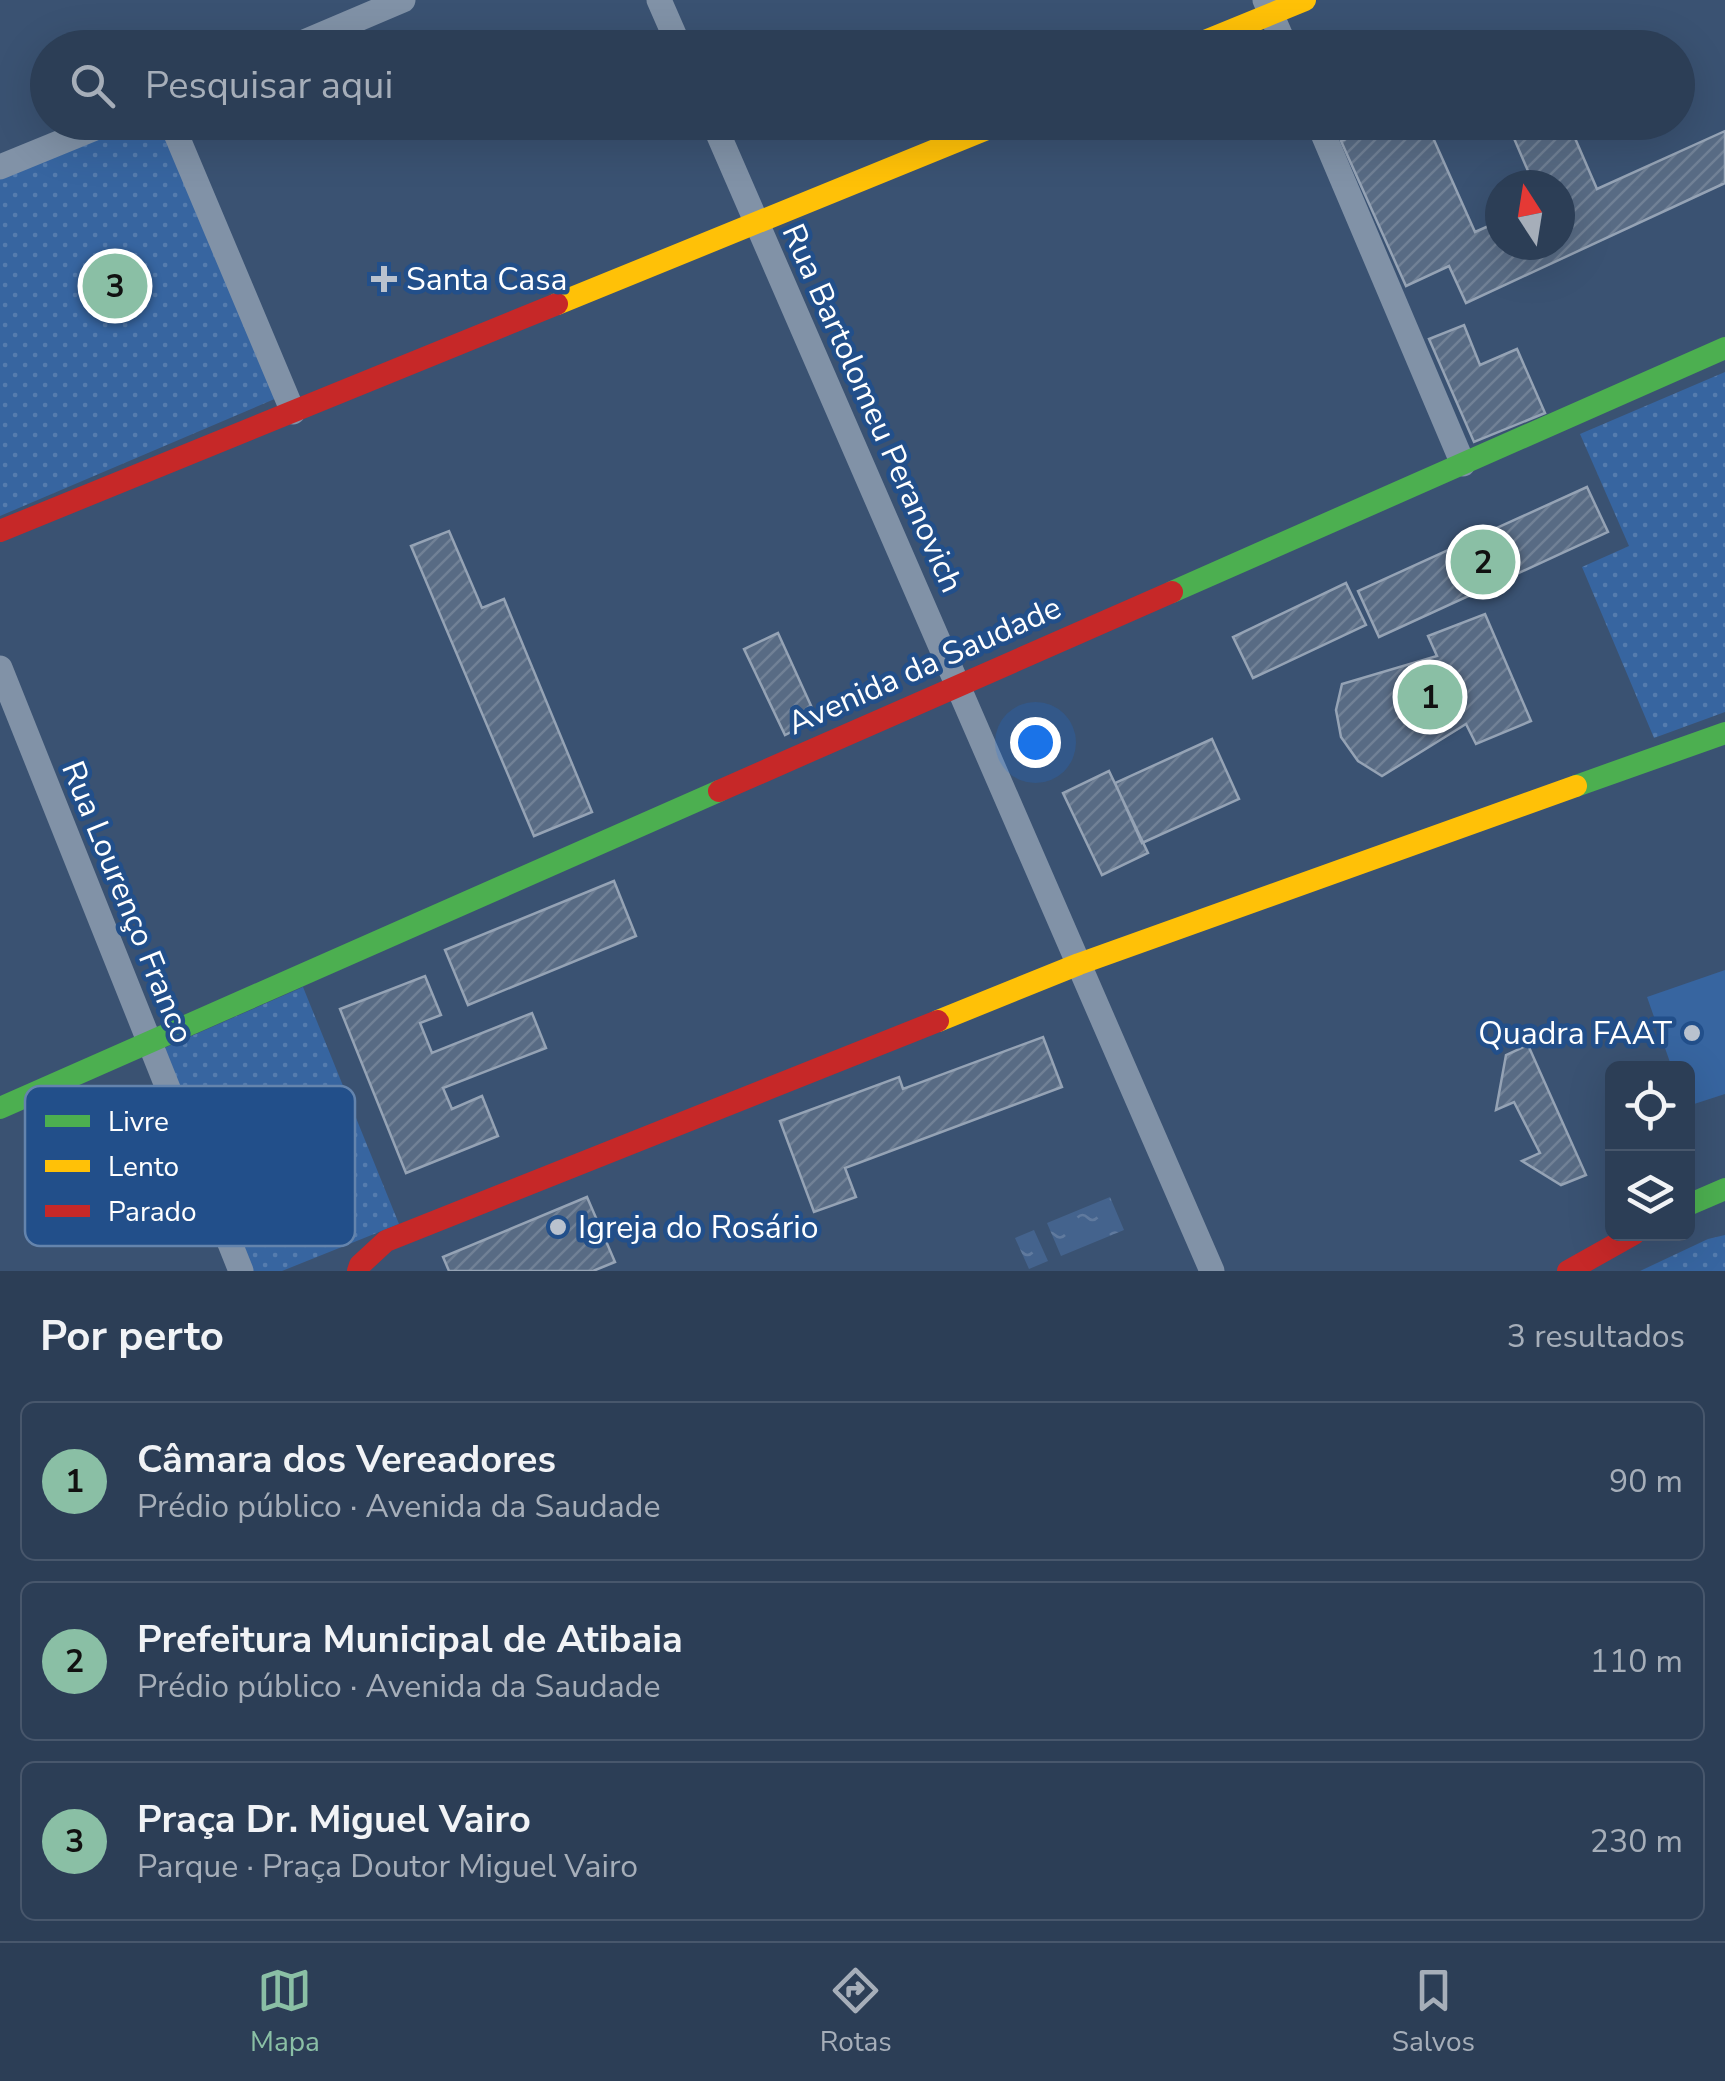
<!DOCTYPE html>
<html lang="pt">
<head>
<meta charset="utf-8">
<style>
  :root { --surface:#2c3e56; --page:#34455c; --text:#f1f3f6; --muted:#a6aeb9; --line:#48576c; --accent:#8abfa5 }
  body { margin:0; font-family:"Nunito Sans",sans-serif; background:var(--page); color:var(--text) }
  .controls { position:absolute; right:30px; bottom:30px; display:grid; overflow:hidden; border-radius:15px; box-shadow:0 10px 40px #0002 }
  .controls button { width:90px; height:90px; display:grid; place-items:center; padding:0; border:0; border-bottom:2px solid var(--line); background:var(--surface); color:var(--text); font:50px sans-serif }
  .compass { position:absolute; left:1485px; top:170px; width:90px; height:90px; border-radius:50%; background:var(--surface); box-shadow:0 10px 40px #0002; rotate:348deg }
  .you { position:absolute; left:1035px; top:742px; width:35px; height:35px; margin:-25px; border:8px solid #fff; border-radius:50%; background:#1a73e8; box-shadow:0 0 0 15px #1a73e833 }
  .badge { display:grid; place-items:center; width:65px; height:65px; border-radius:50%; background:var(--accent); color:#111; font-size:32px; font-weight:700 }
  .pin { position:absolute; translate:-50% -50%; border:5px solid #fff; box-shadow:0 2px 10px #0006 }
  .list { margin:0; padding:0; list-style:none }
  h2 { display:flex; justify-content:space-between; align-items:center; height:130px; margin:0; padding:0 40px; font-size:42px }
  h2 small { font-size:32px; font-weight:400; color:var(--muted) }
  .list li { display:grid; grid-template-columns:65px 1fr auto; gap:30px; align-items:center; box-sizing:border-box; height:160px; margin:0 20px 20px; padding:0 20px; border:2px solid var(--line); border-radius:15px }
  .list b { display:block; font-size:38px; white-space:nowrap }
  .list p { margin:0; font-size:32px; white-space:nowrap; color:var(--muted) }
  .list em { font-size:32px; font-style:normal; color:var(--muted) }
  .icon { flex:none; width:55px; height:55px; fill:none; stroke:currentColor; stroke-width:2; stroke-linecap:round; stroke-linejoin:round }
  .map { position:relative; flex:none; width:1725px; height:1271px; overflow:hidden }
  .search { position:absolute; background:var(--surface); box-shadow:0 10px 40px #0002; left:30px; right:30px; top:30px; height:110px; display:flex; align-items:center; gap:25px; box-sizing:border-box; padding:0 35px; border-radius:55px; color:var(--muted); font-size:38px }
  .sheet { height:670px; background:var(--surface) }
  nav { display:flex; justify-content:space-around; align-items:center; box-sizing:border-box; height:140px; border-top:2px solid var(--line); background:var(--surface); font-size:28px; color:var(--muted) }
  nav a { display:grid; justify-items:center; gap:5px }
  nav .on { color:var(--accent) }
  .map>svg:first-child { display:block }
</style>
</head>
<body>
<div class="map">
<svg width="1725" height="1271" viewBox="0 0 1725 1271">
  <defs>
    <pattern id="park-dots" width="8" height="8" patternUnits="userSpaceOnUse" patternTransform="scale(2.5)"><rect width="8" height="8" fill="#3765a0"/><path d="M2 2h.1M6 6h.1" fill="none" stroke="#557cae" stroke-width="1.8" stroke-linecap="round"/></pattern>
    <pattern id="water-ripples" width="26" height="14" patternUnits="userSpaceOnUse" patternTransform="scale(2.5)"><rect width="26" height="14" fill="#44638d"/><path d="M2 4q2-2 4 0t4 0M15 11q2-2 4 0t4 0" fill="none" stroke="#607a9e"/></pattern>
    <pattern id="building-hatch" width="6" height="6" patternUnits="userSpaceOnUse" patternTransform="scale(2.5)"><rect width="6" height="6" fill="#586b84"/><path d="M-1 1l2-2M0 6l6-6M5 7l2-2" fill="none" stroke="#718196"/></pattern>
  </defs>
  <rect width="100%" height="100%" fill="#3a5272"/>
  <!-- grass -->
  <path fill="#3765a0" d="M1725 970V1094L1688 1106V1068H1672L1647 997Z"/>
  <!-- park -->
  <path fill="url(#park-dots)" d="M128 123H162L277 398 0 516V174Z
    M1725 372V712L1654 738 1582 567 1629 546 1580 434Z
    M303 987 399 1224 282 1271H251L162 1049Z
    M1725 1235V1271H1640L1708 1239Z"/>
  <!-- water -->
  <path fill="url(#water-ripples)" d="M1110 1197 1124 1230 1061 1256 1047 1223Z
    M1034 1230 1048 1261 1029 1269 1015 1238Z"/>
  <!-- building -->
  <path fill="url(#building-hatch)" stroke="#95a3b5" stroke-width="2.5" d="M1382 122H1426L1475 232 1500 221V245H1560V185H1534L1507 122H1568L1597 189 1725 131V183L1466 303 1449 266 1406 286 1341 141Z
    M1464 325 1480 365 1517 349 1545 413 1474 442 1429 339Z
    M1587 487 1608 532 1379 637 1358 591Z
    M449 531 482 608 504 599 592 812 534 836 411 546Z
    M1346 583 1366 625 1253 678 1233 637Z
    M1485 614 1531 721 1476 744 1466 724 1382 776 1358 761 1341 737 1336 710 1342 684 1437 656 1428 636Z
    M778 633 817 719 785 735 744 649Z
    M1212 739 1239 799 1142 843 1115 783Z
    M1109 771 1148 853 1102 875 1063 793Z
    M614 881 636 936 468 1005 445 950Z
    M425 976 441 1015 420 1023 432 1053 532 1013 546 1048 443 1088 452 1109 482 1096 498 1136 406 1173 340 1009Z
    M1043 1037 1062 1087 845 1168 856 1197 814 1212 780 1121 899 1077 903 1089Z
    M1528 1045 1586 1175 1561 1185 1522 1161 1540 1153 1514 1102 1496 1110 1506 1055Z
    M587 1197 615 1262 593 1271H449L443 1257Z"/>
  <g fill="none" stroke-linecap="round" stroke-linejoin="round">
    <!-- street -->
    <path stroke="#8192a7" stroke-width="25" d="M659 0 680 48
      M1265 0 1286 48
      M290 48 403 0
      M171 122 293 412
      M713 122 1212 1271
      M1318 122 1463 464
      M0 167 110 122
      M0 668 241 1271"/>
    <!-- fast -->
    <path stroke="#4caf50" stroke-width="22" d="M1172 592 1725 348
      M1576 786 1725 733
      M0 1108 719 791
      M1688 1205 1725 1189"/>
    <!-- slow -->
    <path stroke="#ffc107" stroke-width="22" d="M1188 48 1305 0
      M557 304 1004 122
      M938 1021 1079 964 1576 786"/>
    <!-- jam -->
    <path stroke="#c62828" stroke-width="22" d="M0 531 557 304
      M719 791 1172 592
      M358 1271 360 1265 386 1241 938 1021
      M1568 1271 1634 1234"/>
  </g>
  <!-- markers -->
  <g fill="#bac2ce" stroke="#224f8a" stroke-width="4">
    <path d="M379 264h10v10h10v10h-10v10h-10v-10h-10v-10h10z"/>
    <circle cx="1692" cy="1033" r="10"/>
    <circle cx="558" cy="1227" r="10"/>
  </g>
  <g text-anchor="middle" stroke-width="9" stroke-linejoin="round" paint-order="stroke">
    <!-- poi labels -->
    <g font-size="32" fill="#fff" stroke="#224f8a" text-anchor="start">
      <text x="406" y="290">Santa Casa</text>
      <text x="1672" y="1044" text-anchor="end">Quadra FAAT</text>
      <text x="578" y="1238">Igreja do Rosário</text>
    </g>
    <!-- street labels -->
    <g font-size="32" fill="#fff" stroke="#224f8a">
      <text transform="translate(873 408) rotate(66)" y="11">Rua Bartolomeu Peranovich</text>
      <text transform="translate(924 665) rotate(-24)" y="11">Avenida da Saudade</text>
      <text transform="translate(128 902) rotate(68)" y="11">Rua Lourenço Franco</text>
    </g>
  </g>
  <!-- legend -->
  <rect x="25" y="1086" width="330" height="160" rx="15" fill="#224f8a" stroke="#6484ad" stroke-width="2.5"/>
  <rect x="45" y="1115" width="45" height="12" fill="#4caf50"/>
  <rect x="45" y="1160" width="45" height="12" fill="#ffc107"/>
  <rect x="45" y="1205" width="45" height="12" fill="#c62828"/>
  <g font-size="28" fill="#fff">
    <text x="108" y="1131">Livre</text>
    <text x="108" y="1176">Lento</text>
    <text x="108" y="1221">Parado</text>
  </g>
</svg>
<div class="controls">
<button><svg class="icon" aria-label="locate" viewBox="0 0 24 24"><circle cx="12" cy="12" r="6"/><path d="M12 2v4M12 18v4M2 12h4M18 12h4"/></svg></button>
<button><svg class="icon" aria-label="layers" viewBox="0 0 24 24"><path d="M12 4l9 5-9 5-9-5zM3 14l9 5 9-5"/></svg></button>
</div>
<svg class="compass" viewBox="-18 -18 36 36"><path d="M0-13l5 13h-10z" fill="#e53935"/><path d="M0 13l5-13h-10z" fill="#a6aeb9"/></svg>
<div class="you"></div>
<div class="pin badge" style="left:1430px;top:697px">1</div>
<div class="pin badge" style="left:1483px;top:562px">2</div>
<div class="pin badge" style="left:115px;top:286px">3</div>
<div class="search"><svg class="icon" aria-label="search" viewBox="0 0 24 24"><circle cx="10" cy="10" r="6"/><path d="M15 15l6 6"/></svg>Pesquisar aqui</div>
</div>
<section class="sheet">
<h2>Por perto<small>3 resultados</small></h2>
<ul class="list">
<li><span class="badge">1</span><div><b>Câmara dos Vereadores</b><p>Prédio público · Avenida da Saudade</p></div><em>90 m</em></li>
<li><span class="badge">2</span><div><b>Prefeitura Municipal de Atibaia</b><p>Prédio público · Avenida da Saudade</p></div><em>110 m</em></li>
<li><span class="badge">3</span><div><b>Praça Dr. Miguel Vairo</b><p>Parque · Praça Doutor Miguel Vairo</p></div><em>230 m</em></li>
</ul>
</section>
<nav>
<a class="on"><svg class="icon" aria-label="map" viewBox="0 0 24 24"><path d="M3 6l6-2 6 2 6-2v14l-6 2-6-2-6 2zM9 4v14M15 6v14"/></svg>Mapa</a>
<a><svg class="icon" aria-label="directions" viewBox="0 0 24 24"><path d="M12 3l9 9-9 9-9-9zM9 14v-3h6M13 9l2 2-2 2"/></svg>Rotas</a>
<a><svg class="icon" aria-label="saved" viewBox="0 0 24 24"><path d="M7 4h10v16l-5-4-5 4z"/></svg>Salvos</a>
</nav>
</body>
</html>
